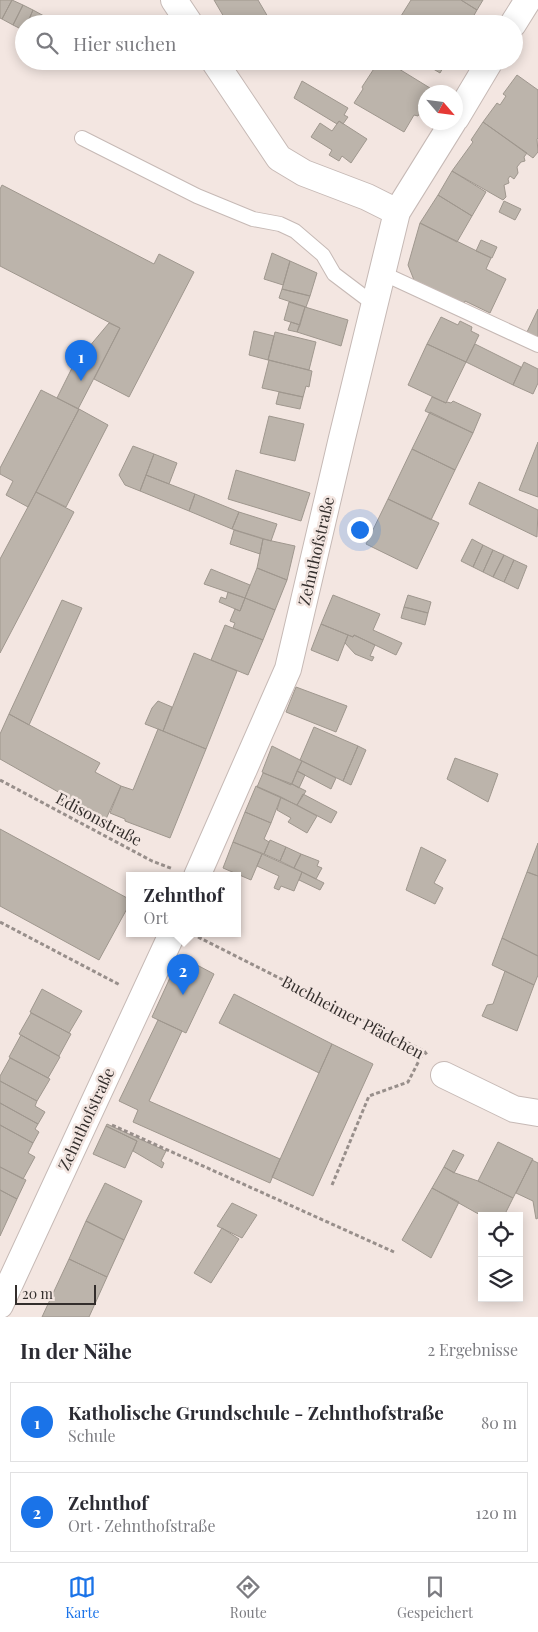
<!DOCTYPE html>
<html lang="de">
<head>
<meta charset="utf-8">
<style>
  :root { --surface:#fff; --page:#f7f7f7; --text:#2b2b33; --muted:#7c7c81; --line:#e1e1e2; --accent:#1a73e8 }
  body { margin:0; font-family:"Playfair Display",serif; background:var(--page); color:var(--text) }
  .controls { position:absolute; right:15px; bottom:15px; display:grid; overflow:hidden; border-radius:0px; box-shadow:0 2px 12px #0003 }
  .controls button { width:45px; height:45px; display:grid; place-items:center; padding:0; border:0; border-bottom:1px solid var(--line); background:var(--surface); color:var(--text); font:25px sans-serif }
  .compass { position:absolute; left:418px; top:85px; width:45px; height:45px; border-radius:50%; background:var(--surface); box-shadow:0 2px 12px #0003; rotate:118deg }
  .scale { position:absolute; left:15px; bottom:12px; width:81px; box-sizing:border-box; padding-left:5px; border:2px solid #332e2c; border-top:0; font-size:14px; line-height:18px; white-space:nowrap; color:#332e2c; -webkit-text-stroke:4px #f3e6e1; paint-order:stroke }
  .you { position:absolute; left:359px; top:529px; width:18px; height:18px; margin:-12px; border:4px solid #fff; border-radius:50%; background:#1a73e8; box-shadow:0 0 0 8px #1a73e833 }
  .badge { display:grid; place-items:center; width:32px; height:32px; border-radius:50%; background:var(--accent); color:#fff; font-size:16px; font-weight:700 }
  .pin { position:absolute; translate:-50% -41px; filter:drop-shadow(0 1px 2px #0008) }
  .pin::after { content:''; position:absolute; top:26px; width:18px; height:15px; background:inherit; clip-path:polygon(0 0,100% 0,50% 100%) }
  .popup { position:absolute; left:126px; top:872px; width:115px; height:65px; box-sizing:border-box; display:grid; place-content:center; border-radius:0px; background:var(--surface); filter:drop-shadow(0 1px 4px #0005); font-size:16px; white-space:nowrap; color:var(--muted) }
  .popup b { font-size:19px; color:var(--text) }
  .popup::after { content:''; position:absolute; left:50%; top:100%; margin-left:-10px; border:10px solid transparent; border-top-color:var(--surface) }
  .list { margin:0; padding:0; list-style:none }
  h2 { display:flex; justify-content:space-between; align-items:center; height:65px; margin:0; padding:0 20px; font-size:21px }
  h2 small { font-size:16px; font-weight:400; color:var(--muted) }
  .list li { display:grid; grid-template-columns:32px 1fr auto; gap:15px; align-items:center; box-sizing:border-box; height:80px; margin:0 10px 10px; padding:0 10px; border:1px solid var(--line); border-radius:0px }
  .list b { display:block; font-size:19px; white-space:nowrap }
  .list p { margin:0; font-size:16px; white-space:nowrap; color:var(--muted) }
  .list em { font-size:16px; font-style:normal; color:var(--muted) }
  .icon { flex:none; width:28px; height:28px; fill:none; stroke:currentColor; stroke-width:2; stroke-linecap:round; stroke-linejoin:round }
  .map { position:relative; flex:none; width:538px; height:1317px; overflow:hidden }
  .search { position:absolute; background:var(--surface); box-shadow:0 2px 12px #0003; left:15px; right:15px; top:15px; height:55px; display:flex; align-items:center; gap:12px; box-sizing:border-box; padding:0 18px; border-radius:28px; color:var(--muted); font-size:19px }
  .sheet { height:245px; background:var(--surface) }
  nav { display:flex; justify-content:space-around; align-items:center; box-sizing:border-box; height:70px; border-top:1px solid var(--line); background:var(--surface); font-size:14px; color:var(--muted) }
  nav a { display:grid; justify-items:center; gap:2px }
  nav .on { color:var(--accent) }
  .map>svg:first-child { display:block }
</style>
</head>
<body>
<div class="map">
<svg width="538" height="1317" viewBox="0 0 538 1317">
  <rect width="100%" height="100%" fill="#f3e6e1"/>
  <!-- building -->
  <path fill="#bcb4ab" stroke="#9f978e" d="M0 0H12L2 19 0 18Z
    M12 0 23 5 13 25 2 19Z
    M214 0H258L268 17 256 24H228Z
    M411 0H461L477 10 469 24H396Z
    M461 0H483L477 10Z
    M23 5 33 10 27 24H24L23 30 13 25Z
    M33 10 44 16 40 24H27Z
    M44 16 55 21 53 24H40Z
    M379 61H386L430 88 428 92H426V96L420 105 423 109 418 116 414 115 404 132 354 103 363 89 362 87Z
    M420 61H447L440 73Z
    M517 75 538 90V138L537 139 538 152 533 158 483 122 497 103 500 105 506 96 503 94Z
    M302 81 348 108 344 115 348 117 343 124 339 121 337 124 294 98Z
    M339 121 367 139 351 163 342 156 339 161 329 155 332 150 311 137 320 123 332 131Z
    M483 122 527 153 524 157 525 161 521 162 517 167 518 173 514 179 510 176 508 179 509 183 504 185 506 197 503 200 452 171 473 142 471 140Z
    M452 171 486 192 472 216 438 195Z
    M2 185 154 264 159 254 194 272 129 397 94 379 120 328 0 266V189Z
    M438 195 472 216 457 242 420 223Z
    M504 201 521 209 515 220 499 212Z
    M420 223 491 258 486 269 506 279 490 313 465 301 464 304 414 280 408 265Z
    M481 240 497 247 492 258 476 251Z
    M272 253 290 261 283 285 264 279Z
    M290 261 317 273 310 296 282 289Z
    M282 289 310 296 306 307 279 298Z
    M289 302 305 307 300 325 284 320Z
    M305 307 348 320 341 346 297 332Z
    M538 309V338L527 332Z
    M441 317 458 325 460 321 472 327 471 331 479 335 466 362 427 344Z
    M291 322 300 325 297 332 288 330Z
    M109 323 120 328 78 409 57 398 73 366Z
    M254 331 274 336 268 360 249 355Z
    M275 332 316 342 309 370 268 360Z
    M427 344 466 362 446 403 408 385Z
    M475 344 521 367 513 385 466 362Z
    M269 360 312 371 309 387 306 386 303 397 262 388Z
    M524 362 538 369V383L533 394 513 385Z
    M41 390 79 409 28 507 6 495 13 481 0 474V468Z
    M279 392 303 397 300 409 276 404Z
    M432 397 446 403 447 402 451 403 453 401 481 414 473 433 425 411Z
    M79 409 108 425 66 507 36 492Z
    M430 412 473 433 455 470 412 449Z
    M269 416 304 424 295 461 260 453Z
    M538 442V497L519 490Z
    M133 446 154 454 140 491 125 485 119 475Z
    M412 449 455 470 431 520 388 499Z
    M154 454 177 463 169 484 146 475Z
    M236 470 310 493 301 521 228 499Z
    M146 475 195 494 189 511 140 491Z
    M479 482 538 510 537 537 469 504Z
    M36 492 74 512 0 653V559Z
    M195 494 239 512 232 529 189 511Z
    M388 499 439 523 417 569 366 544Z
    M239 512 277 524 271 541 232 529Z
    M234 530 263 539 260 554 230 544Z
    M263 539 295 546 287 580 257 568Z
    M472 539 483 545 473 567 461 561Z
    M483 545 493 550 483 572 473 567Z
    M493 550 504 555 493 577 483 572Z
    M504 555 514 560 504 582 493 577Z
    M514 560 527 566 518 589 504 582Z
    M257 568 287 580 275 610 245 598Z
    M211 569 250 585 245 598 204 584Z
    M228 592 245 598 240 611 219 602 221 597 226 599Z
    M333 595 380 614 373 630 402 643 396 655 354 635 353 637 321 624Z
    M408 595 431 602 428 613 404 607Z
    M245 598 275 610 263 640 233 628 235 623 230 621 235 609 240 611Z
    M62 600 82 608 29 725 9 714Z
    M404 607 428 613 425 625 401 618Z
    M321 624 348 635 338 661 311 650Z
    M225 625 263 640 248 675 211 660Z
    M348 635 353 637 354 635 375 645 370 656 374 657 372 661 355 654 345 643Z
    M194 653 237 671 206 749 163 731Z
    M296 687 347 706 336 732 286 712Z
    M158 701 172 707 163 731 145 724 152 708Z
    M9 714 100 763 95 772 121 786 106 819 0 759V734Z
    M314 727 358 746 343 781 300 760Z
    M158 729 206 749 170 838 125 821V819L110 813 121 786 133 790Z
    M272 746 302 761 291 785 262 772Z
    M358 746 366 750 351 785 343 781Z
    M455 758 498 774 488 802 447 779Z
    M302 761 336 778 331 789 297 771Z
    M297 771 305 775 299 788 292 784Z
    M263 773 292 784 306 791 297 805 257 787Z
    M256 786 281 797 271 823 245 812Z
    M303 794 337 812 331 823 297 805Z
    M281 797 317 816 307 833 288 822 291 818 277 810Z
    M245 812 271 823 264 839 269 842 264 854 233 842Z
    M0 829 129 899V905L99 960 0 906Z
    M270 840 286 847 280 861 264 854Z
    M233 842 262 854 251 880 223 868Z
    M538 843V876L527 872Z
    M286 847 301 854 294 868 280 861Z
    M421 847 446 860 434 883 443 888 435 904 406 890Z
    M262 854 302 872 294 891 281 886 279 890 274 888 279 876 257 866Z
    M301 854 319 861 317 866 322 868 316 879 294 868Z
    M302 872 324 883 320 890 299 880Z
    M527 872 538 876V956L502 938Z
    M502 938 538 956V975L534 985 492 965Z
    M180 956 214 974 186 1033 152 1017Z
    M505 971 534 985 517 1031 482 1016 487 1005 493 1004Z
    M42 989 82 1011 69 1033 30 1012Z
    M234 994 332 1044 319 1073 219 1023Z
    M31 1013 71 1034 59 1056 19 1034Z
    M158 1020 182 1031 149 1101 280 1159 270 1183 133 1122 138 1110 119 1101Z
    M21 1035 60 1057 48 1078 9 1057Z
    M332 1044 373 1064 313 1196 272 1177Z
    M10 1058 50 1079 37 1101 0 1081V1076Z
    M0 1081 37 1101 35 1106 45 1112 38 1124 0 1103Z
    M0 1103 38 1124 35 1129 39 1132 33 1143 0 1125Z
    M107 1124 166 1151 161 1161 164 1163 162 1168 133 1151 137 1141 106 1126Z
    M0 1125 33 1143 28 1153 35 1157 23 1179 0 1167Z
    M106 1126 137 1141 125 1168 93 1154Z
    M498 1142 533 1159 513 1198 478 1181Z
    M453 1150 464 1155 454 1173 444 1167Z
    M532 1160 538 1163V1218L536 1219 533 1201 516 1193Z
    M0 1167 26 1180 17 1199 0 1190Z
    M444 1167 455 1173 478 1181 513 1198 504 1216H482L432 1188Z
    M105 1183 142 1201 124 1240 86 1221Z
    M432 1188 459 1202 431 1258 402 1240Z
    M0 1190 17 1199 0 1236Z
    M232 1203 257 1215 242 1238 217 1226Z
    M86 1221 124 1240 107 1277 69 1259Z
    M222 1228 239 1239 211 1283 194 1273Z
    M69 1259 107 1277 89 1317H42Z"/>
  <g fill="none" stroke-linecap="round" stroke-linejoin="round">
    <!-- lane casing -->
    <g stroke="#c6b9b5" stroke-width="16">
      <path id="lane" d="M82 138 197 196 253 219 280 224 295 231 323 255 334 274 375 305
        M382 273 538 345"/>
    </g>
    <!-- street casing -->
    <g stroke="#c6b9b5" stroke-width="28">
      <path id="street" d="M174 0 190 24
        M513 24 528 0
        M214 61 279 158 304 173 367 197 397 212
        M456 118 490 61
        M197 876 288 669 342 438 397 212 453 122
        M444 1075 514 1109 538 1113
        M0 1305 172 934"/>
    </g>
    <!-- path -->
    <path stroke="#988f8b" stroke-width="3" stroke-dasharray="4 2.5" stroke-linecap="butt" d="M0 780 152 861 173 869
      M0 922 120 985
      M198 937 424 1051 428 1056
      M112 1125 394 1252
      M332 1185 369 1096 408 1082 424 1051"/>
    <!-- lane -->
    <use href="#lane" stroke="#fff" stroke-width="14"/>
    <!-- street -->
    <use href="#street" stroke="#fff" stroke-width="26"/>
  </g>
  <g text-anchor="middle" stroke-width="5" stroke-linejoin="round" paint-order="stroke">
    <!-- street labels -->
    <g font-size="16" fill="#332e2c" stroke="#f3e6e1">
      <text transform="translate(316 551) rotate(-77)" y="6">Zehnthofstraße</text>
      <text transform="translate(99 819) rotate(28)" y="6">Edisonstraße</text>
      <text transform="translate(353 1017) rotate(28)" y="6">Buchheimer Pfädchen</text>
      <text transform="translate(86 1119) rotate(-65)" y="6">Zehnthofstraße</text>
    </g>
  </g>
</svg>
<div class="controls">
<button><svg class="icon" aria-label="locate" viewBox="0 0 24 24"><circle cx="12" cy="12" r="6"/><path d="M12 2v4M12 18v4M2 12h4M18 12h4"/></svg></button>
<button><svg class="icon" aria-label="layers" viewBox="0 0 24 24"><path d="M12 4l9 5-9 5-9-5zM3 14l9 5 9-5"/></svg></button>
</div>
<svg class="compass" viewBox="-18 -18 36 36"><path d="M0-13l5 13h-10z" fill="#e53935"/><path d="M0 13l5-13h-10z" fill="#7c7c81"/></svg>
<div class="scale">20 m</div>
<div class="you"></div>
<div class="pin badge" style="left:81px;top:381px">1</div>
<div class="pin badge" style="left:183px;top:995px">2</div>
<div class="popup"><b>Zehnthof</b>Ort</div>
<div class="search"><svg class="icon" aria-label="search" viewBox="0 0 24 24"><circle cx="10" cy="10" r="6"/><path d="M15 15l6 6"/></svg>Hier suchen</div>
</div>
<section class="sheet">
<h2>In der Nähe<small>2 Ergebnisse</small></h2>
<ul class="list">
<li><span class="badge">1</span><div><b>Katholische Grundschule - Zehnthofstraße</b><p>Schule</p></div><em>80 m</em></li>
<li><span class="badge">2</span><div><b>Zehnthof</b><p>Ort · Zehnthofstraße</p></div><em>120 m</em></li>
</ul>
</section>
<nav>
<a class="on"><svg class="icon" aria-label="map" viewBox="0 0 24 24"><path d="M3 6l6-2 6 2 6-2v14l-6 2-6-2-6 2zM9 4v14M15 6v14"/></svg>Karte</a>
<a><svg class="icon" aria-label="directions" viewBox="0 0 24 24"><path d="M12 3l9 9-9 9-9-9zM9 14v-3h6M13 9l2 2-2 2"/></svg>Route</a>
<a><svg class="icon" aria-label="saved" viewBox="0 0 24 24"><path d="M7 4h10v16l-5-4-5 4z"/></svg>Gespeichert</a>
</nav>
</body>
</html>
